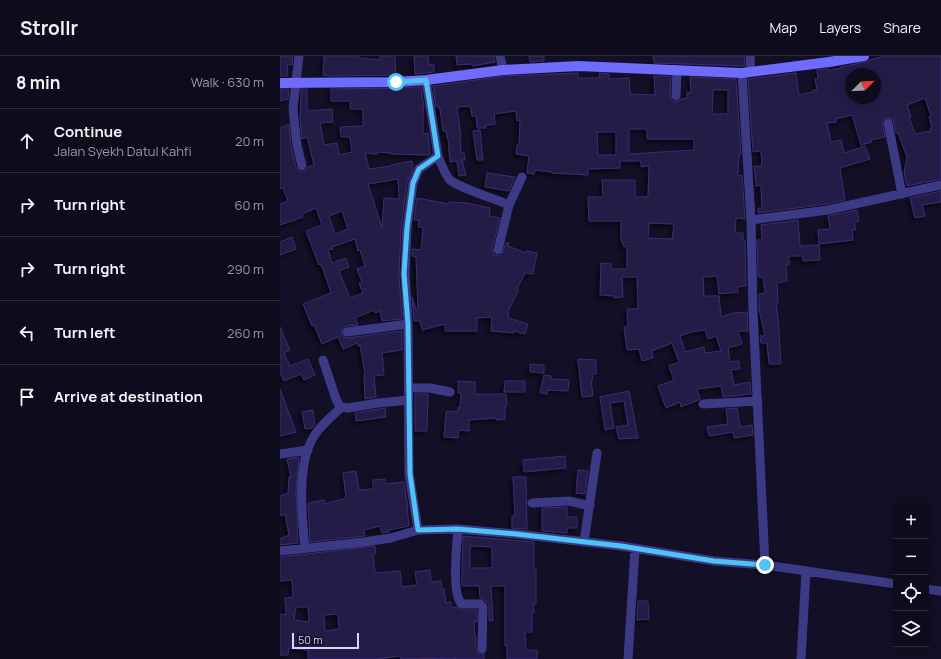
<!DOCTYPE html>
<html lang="en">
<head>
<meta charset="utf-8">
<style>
  :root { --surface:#0e0b1c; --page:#1c1929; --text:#f1f3f6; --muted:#9b9ba3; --line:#2e2b3b }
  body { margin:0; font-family:Manrope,sans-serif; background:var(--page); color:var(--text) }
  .controls { position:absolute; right:12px; bottom:12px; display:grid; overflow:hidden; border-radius:0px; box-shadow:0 2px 10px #0003 }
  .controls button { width:36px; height:36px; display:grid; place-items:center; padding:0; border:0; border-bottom:1px solid var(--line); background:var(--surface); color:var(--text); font:20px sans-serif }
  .compass { position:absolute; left:565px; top:12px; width:36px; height:36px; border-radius:50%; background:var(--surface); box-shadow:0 2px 10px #0003; rotate:66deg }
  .scale { position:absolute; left:12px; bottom:10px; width:67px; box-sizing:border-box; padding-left:4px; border:2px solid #d9d4ff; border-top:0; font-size:11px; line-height:14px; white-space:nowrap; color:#d9d4ff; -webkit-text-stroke:3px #130f26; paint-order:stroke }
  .stop { position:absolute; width:12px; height:12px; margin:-9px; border:3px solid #4fc3f7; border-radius:50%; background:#fff }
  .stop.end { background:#4fc3f7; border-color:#fff; box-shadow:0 1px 4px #0008 }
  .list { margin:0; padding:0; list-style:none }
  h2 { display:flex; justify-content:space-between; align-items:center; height:52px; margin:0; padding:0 16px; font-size:17px }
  h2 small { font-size:13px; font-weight:400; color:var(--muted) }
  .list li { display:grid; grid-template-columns:26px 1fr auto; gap:12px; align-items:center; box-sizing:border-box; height:64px; padding:0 16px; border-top:1px solid var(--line) }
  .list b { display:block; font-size:15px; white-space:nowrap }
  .list p { margin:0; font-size:13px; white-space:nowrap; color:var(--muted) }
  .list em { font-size:13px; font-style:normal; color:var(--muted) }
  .icon { flex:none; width:22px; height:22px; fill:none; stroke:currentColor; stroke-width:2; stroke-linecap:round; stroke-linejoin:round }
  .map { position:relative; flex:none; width:661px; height:603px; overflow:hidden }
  header { display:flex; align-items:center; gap:24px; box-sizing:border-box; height:56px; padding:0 20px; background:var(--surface); border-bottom:1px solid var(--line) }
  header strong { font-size:19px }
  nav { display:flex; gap:22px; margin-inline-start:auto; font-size:14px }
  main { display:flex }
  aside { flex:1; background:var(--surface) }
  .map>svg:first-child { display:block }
</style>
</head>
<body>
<header>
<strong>Strollr</strong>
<nav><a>Map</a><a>Layers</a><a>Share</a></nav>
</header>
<main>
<aside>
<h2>8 min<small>Walk · 630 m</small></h2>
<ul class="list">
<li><svg class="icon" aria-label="ahead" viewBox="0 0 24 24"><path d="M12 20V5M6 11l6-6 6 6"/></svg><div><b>Continue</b><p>Jalan Syekh Datul Kahfi</p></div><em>20 m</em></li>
<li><svg class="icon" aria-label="right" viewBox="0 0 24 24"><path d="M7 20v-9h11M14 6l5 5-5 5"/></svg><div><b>Turn right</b></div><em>60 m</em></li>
<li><svg class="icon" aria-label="right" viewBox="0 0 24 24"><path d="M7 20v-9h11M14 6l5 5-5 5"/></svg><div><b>Turn right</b></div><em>290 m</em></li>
<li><svg class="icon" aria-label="left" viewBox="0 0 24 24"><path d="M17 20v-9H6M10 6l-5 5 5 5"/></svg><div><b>Turn left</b></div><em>260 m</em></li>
<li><svg class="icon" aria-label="arrive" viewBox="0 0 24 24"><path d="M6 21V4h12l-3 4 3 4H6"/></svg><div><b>Arrive at destination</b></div></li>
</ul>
</aside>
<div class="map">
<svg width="661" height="603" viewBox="0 0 661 603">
  <defs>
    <filter id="shadow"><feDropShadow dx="-2.5" dy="2.5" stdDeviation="2" flood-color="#0009"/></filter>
  </defs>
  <rect width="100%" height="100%" fill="#130f26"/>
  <!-- building -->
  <path fill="#241b47" stroke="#3b2d73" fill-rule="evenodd" filter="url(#shadow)" d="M0 0H13L12 9 8 8 7 20H0Z
    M44 0H79V2L100 4V0H115L116 19 50 20 43 19Z
    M134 0H148L149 9 154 8V16L135 18Z
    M176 0H214L215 6 192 10V8L177 9Z
    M249 0H264V5L250 6Z
    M373 0H464L465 10 374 7Z
    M606 0H661V123L627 130 624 116 627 101 618 77H616L613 63 607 61 602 65 605 81 591 84 592 86 581 89 572 59 556 63V66L547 67 551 86 561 84 564 97 585 90 590 103 560 112 565 144 547 148 478 157V152H482L481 129 476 130 474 110H482L481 95 473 96 468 23 516 17 519 39 533 36V34H537L535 23 538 22 537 14 548 13V15L561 12V11L585 6 589 4ZM571 18H595V42H571ZM645 42 651 60 649 61 652 71 650 72 651 75 635 78 629 61H631L627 49Z
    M298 17V22H320L319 17 329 18V23L349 22 350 38 375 39 374 20H391L390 40 392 45 395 46 399 45 401 43 407 42V36L411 37 410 21 456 23 461 98H459L458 120 462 119 465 163 456 162 455 177H463V185H465L466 230 458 231V236L439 238 437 220 423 221 424 240H439L441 261 453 257 467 256 468 275H458L462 288 448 292 450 306 459 305 460 313 451 314 454 329 470 326 471 338 443 341 441 330 417 333 420 343 418 344 401 351 400 346 386 352 378 330 394 324 389 310 399 306 392 287 372 295 373 302 362 305 359 293 347 294 344 271 348 270 347 253H358L357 221H342L343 241 334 242V240L320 239 321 207 331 208V213H347V190L344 191 341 184V165H309L308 141H323L322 124H355V141H368L369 110 361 111V105H340V112L308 113V119L272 117V116L255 114 254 118 247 117 249 100 236 98 237 89H239L240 64 237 65 236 55 214 58 215 68 206 69V72H197L196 60H192L190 50 177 51 181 80H180L181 97H184L185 104H182L186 119 179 120 177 105 170 106 168 82H167L166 75H163L160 53 159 51H156L153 30 224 20ZM433 34H448V58H432ZM349 73H367V83H414V94L349 98ZM317 76H336V99H318ZM369 167 394 168 392 183 368 182ZM425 274 428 283 436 280 441 295 425 297 424 291 405 296 400 280 411 276Z
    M141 31 144 52 143 53V78L148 77 150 98 148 99 111 98V97L97 96V98L85 97 89 113 111 110V109L132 105 133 113 127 126 121 172 119 218 122 263 102 265 100 255 95 257 94 254 75 262 78 269 66 270 61 274 63 280 67 282 122 275V294L102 297 104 319 94 320 96 341 85 343 84 319 85 318 80 289 78 290 77 287 63 293 58 281 42 288 34 269 32 270 23 248 51 237 43 213 40 208 39 209 26 175 42 169 36 152 22 158 23 161 0 169V148L8 145 3 132 0 133V72L9 68 11 90 16 111 20 116H24L28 111 34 109 27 81 22 83 20 61 21 33H27V55L52 53 53 66 40 67 44 89 57 87 59 99 72 96 70 81H61L60 71 83 70V53H70V45H51V33L116 32ZM118 123 119 143 104 142 102 172 88 128ZM62 155 68 173 55 178 49 160ZM75 183 78 195 80 194 85 210 77 213 82 226 79 227 83 237 70 242 59 215 69 211 66 202 52 207 48 194 53 193 52 191Z
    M0 33H9L8 43 0 45Z
    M200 74 203 104H197L193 75Z
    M207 117 235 121 229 135 205 131Z
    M661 135V146L642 149 645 160 635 162 630 142Z
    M137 142 169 148V146L186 147 210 152 209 160 220 162 212 193 214 199 219 200 222 198 226 187H229L228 190 246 197V195L257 197 253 218 245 217 237 233 239 234 229 253 228 262 248 268 245 278 234 275V277L211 275 212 261 197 262V275H165V268L142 274 140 265H134L132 241 136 253H138L136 201 132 200V193L141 194 143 172 138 171 139 164H134Z
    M577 154 579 165 574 166 576 174H572L573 184 539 188 538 174 550 173 548 160Z
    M518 164 520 190 539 189 540 204 523 205V200H509V209H506L507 225 497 227 498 247H496L498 261 501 308H489L487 287H481L480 280H485L479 253V238L485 237 483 221H478L477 184H482L481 169Z
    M12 181 16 193 0 199V186Z
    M0 271 10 294 4 297 10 310 28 303 35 319 24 324 21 318 4 325 0 317Z
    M298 303 316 304V318H312L313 324H311L313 340 302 341Z
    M250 308 264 309V317L250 316Z
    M264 319 271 320V323L289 324 288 335 268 334 267 338 260 337Z
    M178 325 195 326V338H226L227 350H225V363L216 364V362L189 364V375L179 374 178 382 164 381 166 356 178 355V351H180L181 337H178Z
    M225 325H245V336H224Z
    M0 333 16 376 0 380Z
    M349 335 358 382 339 383 336 371 348 369 344 345 330 347 334 372 325 374 320 341Z
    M135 338H148L147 375H135Z
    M105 352 106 361 76 365 75 357Z
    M457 352 460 371 472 369 473 379 454 382 453 376 429 380 427 371 448 368 446 353Z
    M33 354 35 369 32 372 25 373 22 356Z
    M285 400 286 412 244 416 243 404Z
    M19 401 16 435 18 487 0 489V483L9 479 5 458 0 460V440L8 437 9 421H11L7 403Z
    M298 414 308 415 305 438 296 437Z
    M76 415 79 434 93 433V424L105 423V428L124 426 128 452H127L129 470 109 474V476L102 477 100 470 84 474 85 480 30 486 28 447 44 444 45 448 66 442 63 417Z
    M233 421H246L247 473 232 472V460H235Z
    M287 451V461H297V472H287V477L262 475V452Z
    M183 480 254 486V513H256V548H253L254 557H252V576H245L246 594H257V603H227V590H225V530H211L213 565H209V549L204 544 200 542 199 530H182V512ZM190 490 212 491V512H190Z
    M95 490 96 498H93L95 517 120 515 122 531 137 529 135 516 150 514 151 526 161 525 162 534 164 533 166 547 171 546V552L177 551 182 554H197V566H194L195 581H196V593L199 598H204V603H175V602L121 603 120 600 97 603H28V594L9 592 8 599H0V558L6 559 5 542 13 541 12 524 0 525V501ZM16 551H28L29 566 14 564ZM58 558 59 573 45 575 44 559Z
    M358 545H368L369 563 357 564Z"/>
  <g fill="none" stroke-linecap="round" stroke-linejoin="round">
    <!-- street -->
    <path stroke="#3d3a85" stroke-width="9" d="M19 0 13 53 17 89 22 110
      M220 0 223 14
      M470 0 471 16
      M462 17 471 164 473 255 485 509
      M396 40 397 14
      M608 67 622 138
      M158 100C161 108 164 116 169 123 176 131 216 143 229 149L242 121
      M471 164 548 154 661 129
      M218 194 229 149
      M67 276 128 268
      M43 304 56 343 59 349 62 351 68 352 98 347 129 344
      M129 332H150L170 336
      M423 348 478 345
      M0 398 28 394
      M252 447 289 445 310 450
      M178 473C177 487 171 539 182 548H200L203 551 202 593
      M138 474 129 417 128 268 125 218 127 172 133 127 139 113 158 100 146 24
      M304 486 317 397
      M25 492C22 460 16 409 34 380 41 369 52 360 62 351
      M0 495 84 486 111 482 138 474 178 473 237 478 341 490 434 505 485 509 616 528
      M646 533 661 535
      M348 603 355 493
      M521 603 526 516"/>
    <!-- secondary -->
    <path stroke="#6f6bff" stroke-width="10" d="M0 27 116 26 146 24 223 14 298 10 462 17 549 6 584 0"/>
  </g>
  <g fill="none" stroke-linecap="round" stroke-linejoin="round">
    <!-- route -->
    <path stroke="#4fc3f7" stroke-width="5" d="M116 26 146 24 158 100 139 113 133 127 127 172 124 218 128 268 130 418 138 474 178 473 236 478 341 490 434 505 485 509"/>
  </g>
</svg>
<div class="controls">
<button>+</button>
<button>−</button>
<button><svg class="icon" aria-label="locate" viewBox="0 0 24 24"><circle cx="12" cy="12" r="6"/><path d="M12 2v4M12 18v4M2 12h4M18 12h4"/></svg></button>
<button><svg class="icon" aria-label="layers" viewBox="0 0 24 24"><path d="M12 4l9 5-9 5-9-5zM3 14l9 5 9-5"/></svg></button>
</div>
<svg class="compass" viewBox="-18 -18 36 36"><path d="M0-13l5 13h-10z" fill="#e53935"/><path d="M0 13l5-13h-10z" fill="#9b9ba3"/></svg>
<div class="scale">50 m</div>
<div class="stop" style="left:116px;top:26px"></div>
<div class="stop end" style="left:485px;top:509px"></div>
</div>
</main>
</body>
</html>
